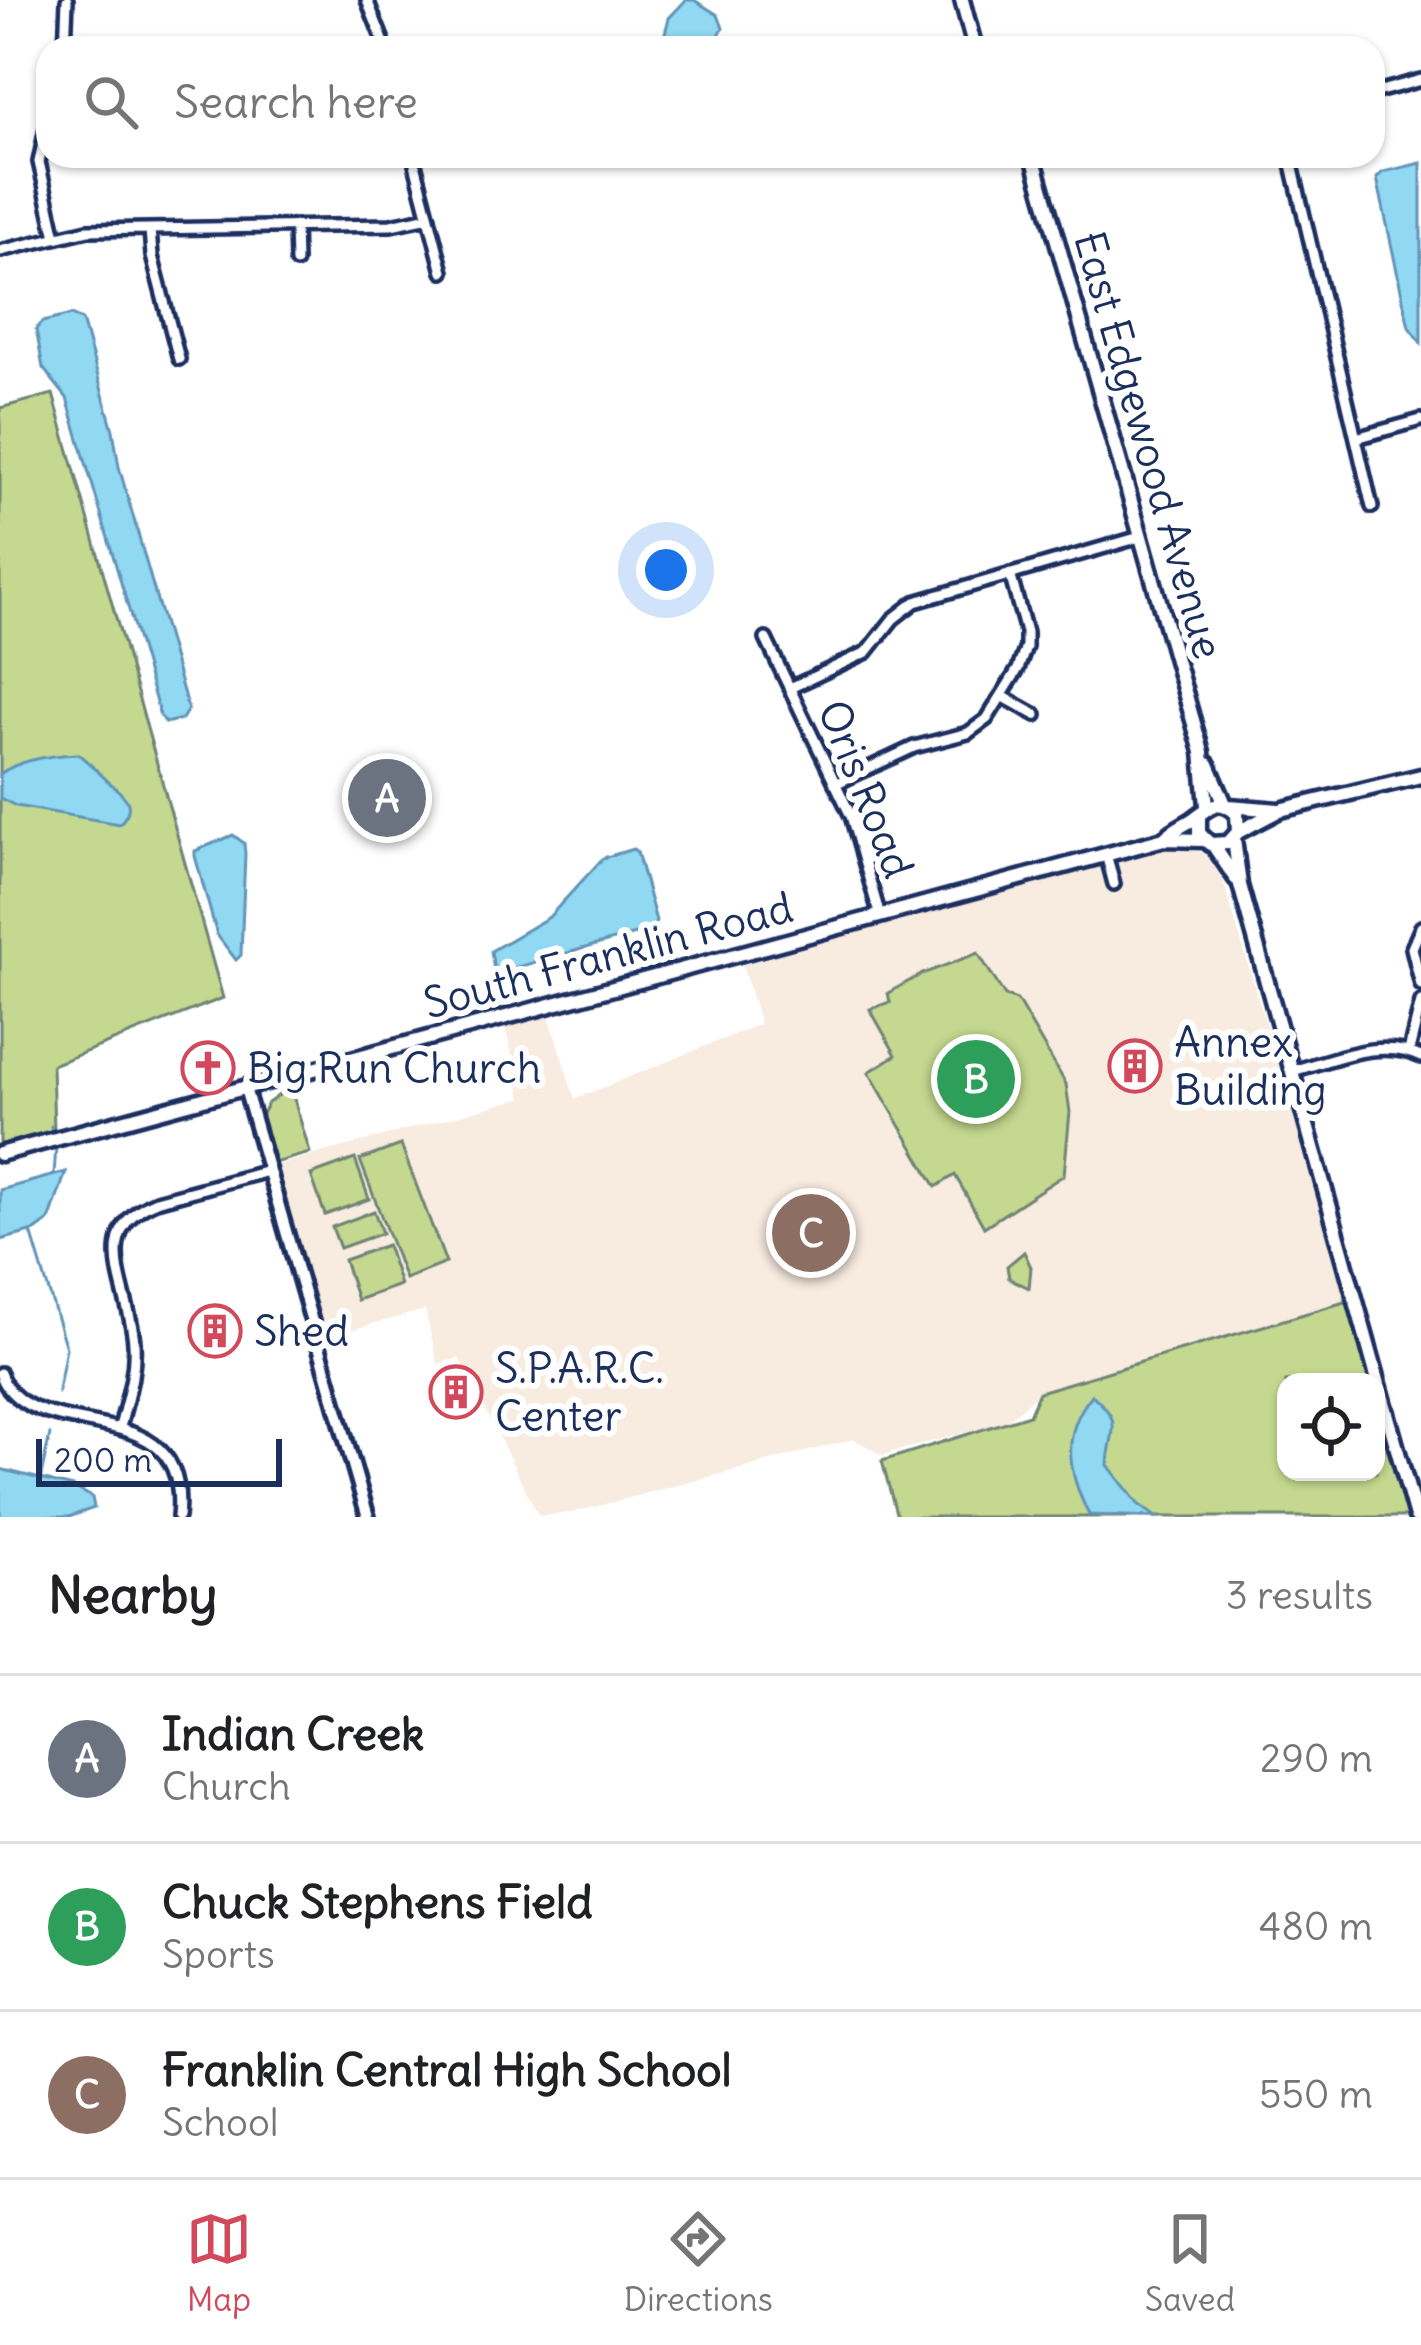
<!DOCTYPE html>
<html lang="en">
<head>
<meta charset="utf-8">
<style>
  :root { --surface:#fff; --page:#f6f6f6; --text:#202124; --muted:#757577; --line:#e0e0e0; --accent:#d1495b }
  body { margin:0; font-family:Delius,sans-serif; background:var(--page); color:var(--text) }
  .controls { position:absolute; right:36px; bottom:36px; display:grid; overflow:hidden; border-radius:24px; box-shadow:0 3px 9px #0004 }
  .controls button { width:108px; height:108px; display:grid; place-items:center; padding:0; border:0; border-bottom:3px solid var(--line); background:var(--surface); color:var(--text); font:60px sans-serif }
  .scale { position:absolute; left:36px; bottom:30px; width:246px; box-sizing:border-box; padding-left:12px; border:6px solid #1b2f5e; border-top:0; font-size:33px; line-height:42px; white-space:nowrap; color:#1b2f5e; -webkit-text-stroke:9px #fff; paint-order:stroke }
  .you { position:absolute; left:666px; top:570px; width:42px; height:42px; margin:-30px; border:9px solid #fff; border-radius:50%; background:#1a73e8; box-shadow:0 0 0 18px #1a73e833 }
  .badge { display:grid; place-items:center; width:78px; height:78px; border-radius:50%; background:var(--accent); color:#fff; font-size:39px; font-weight:700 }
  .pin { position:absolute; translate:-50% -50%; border:6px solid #fff; box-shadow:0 3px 12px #0006 }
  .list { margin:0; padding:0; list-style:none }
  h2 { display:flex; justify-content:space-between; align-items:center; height:156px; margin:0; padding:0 48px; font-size:51px }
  h2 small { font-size:39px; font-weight:400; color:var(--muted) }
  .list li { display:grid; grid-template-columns:78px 1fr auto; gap:36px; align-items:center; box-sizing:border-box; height:168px; padding:0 48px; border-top:3px solid var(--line) }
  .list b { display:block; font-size:45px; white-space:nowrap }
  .list p { margin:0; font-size:39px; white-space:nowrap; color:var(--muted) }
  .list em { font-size:39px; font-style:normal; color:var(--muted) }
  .icon { flex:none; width:66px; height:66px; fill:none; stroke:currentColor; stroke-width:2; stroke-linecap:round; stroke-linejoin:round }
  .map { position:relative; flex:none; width:1421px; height:1517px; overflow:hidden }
  .search { position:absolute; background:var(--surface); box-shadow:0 3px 9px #0004; left:36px; right:36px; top:36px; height:132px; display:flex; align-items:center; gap:30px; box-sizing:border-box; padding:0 42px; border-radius:36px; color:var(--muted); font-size:45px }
  .sheet { height:660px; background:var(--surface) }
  nav { display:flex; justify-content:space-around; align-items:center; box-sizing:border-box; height:168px; border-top:3px solid var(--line); background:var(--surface); font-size:33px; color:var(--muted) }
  nav a { display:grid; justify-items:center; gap:6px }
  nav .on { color:var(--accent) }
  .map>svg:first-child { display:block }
</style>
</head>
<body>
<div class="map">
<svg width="1421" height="1517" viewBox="0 0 1421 1517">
  <rect width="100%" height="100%" fill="#fff"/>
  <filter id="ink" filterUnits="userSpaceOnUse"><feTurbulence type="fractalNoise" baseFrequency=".00833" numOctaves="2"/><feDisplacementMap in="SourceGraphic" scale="24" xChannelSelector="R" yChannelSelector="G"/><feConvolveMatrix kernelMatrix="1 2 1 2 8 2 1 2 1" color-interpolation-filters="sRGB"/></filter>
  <g filter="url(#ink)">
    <!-- built -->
    <path fill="#f8ebe0" d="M1171 845 1204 853 1222 877 1348 1301 1039 1392 1007 1421 882 1455 854 1439 571 1513 539 1516 459 1358 438 1364 425 1310 324 1337 274 1166 522 1098 505 1026 548 1013 575 1099 760 1024 742 965Z"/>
    <!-- green -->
    <path fill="#c4d98f" stroke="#708476" stroke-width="3" fill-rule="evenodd" d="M53 394 223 998 52 1065 54 1130 0 1145V408Z
      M978 953 1005 996 1017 1000 1066 1084 1070 1112 1064 1175 984 1227 955 1175 936 1187 869 1072 896 1055 870 1009 890 1002 888 993 922 974Z
      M286 1090 292 1092 310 1153 274 1163 260 1117 268 1103Z
      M401 1145 446 1263 405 1279 360 1160Z
      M355 1159 369 1199 325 1215 311 1175Z
      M374 1211 382 1233 340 1248 332 1227Z
      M387 1245 400 1285 357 1300 344 1260Z
      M1024 1252 1031 1267 1029 1288 1009 1278 1007 1266Z
      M1355 1299 1412 1517H897L882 1461 1029 1415 1039 1392ZM1286 1382H1376V1472H1286Z"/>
    <!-- water -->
    <path fill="#91d8f2" stroke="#6294b7" stroke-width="3" d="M686 0H694L718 15 723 28 711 48H661L669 18Z
      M1421 163V343L1409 327 1377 178 1383 172Z
      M71 315 82 320 113 430 119 467 188 709 182 719 165 723 160 716 67 398 43 368 36 329 42 322Z
      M78 754C90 763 99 773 110 783 125 796 138 806 119 824L16 806 0 798V774C20 759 54 755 78 754Z
      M233 835 244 843 245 854 241 955 236 960 217 935 195 856V851Z
      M633 849 637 852 656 921 653 929 500 972 494 970 491 951 549 917 603 858Z
      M66 1172 49 1221 35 1231 0 1240V1190Z
      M1092 1395C1125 1423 1110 1428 1108 1465L1138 1504 1156 1517 1089 1515C1068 1473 1060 1434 1092 1395Z
      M0 1469 73 1487 92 1497 94 1508 69 1517H0Z"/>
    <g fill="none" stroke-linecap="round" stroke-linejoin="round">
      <!-- stream -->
      <path stroke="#6294b7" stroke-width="3" d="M51 1126 54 1138
        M54 1174 56 1147
        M31 1232 66 1348 58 1393
        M40 1481 50 1434"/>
      <!-- minor casing -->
      <g stroke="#1b2f5e" stroke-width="18">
        <path id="minor" d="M367 0 386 48
          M65 48 67 0
          M1373 93 1421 80
          M48 120 39 162 56 237
          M413 156 443 272
          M1290 156 1372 507
          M295 226 296 262
          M150 229 152 256 179 359
          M0 251 88 230 391 225 429 217
          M1356 438 1421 420
          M766 639 851 816 880 916
          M790 688 867 652 893 619 915 602 1140 537
          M1002 696 1036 715
          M835 784 914 747 968 733 987 719 1018 669 1026 647V632L1010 574
          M1106 854 1114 884
          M1421 927 1412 948 1421 985
          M1409 1051 1421 1002
          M1292 1071C1334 1060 1380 1037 1421 1057
          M0 1373C29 1454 192 1384 178 1517
          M120 1427C127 1399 136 1372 134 1343 131 1291 86 1230 156 1201L268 1171"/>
      </g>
      <!-- tertiary casing -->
      <g stroke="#1b2f5e" stroke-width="20">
        <path id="tertiary" d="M245 1088 368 1517"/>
      </g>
      <!-- secondary casing -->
      <g stroke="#1b2f5e" stroke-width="21">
        <path id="secondary" d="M962 0 975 48
          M1033 156 1202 752 1207 806
          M1208 764 1225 804
          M1229 806 1279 810
          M1238 832 1280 810 1421 776
          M1165 838C1173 830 1182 826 1192 820 1209 808 1218 795 1237 814L1238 832 1228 843 1210 844 1199 833V815
          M1234 839 1240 885 1416 1517
          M1213 845 1236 879
          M0 1154 1164 839 1203 840"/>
      </g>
      <!-- minor -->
      <use href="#minor" stroke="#fff" stroke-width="9"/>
      <!-- tertiary -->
      <use href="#tertiary" stroke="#fff" stroke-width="10"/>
      <!-- secondary -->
      <use href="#secondary" stroke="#fff" stroke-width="12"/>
    </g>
  </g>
  <!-- icons -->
  <defs>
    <g id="building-ring" transform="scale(2.7)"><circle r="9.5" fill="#fff" stroke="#d1495b" stroke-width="1.5"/><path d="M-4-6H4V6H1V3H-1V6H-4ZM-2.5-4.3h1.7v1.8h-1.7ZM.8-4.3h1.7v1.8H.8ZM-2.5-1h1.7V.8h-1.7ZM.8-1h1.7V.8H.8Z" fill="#d1495b"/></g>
    <g id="church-ring" transform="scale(2.7)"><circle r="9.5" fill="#fff" stroke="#d1495b" stroke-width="1.5"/><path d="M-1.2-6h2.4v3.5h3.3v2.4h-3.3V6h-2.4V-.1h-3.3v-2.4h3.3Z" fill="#d1495b"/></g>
  </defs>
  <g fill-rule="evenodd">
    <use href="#building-ring" x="1135" y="1066"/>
    <use href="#church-ring" x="208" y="1068"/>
    <use href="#building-ring" x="215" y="1331"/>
    <use href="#building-ring" x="456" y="1392"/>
  </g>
  <g text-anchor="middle" stroke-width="12" stroke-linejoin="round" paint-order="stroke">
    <!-- street labels -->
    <g font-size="42" fill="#1b2f5e" stroke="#fff">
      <text transform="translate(1149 445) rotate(74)" y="15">East Edgewood Avenue</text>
      <text transform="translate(866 789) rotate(68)" y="15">Oris Road</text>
      <text transform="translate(608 955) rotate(-15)" y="15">South Franklin Road</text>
    </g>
    <!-- poi labels -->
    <g font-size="42" fill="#1b2f5e" stroke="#fff" text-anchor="start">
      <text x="1174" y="1057">Annex<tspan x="1174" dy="48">Building</tspan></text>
      <text x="247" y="1083">Big Run Church</text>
      <text x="254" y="1346">Shed</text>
      <text x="495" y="1383">S.P.A.R.C.<tspan x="495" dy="48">Center</tspan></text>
    </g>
  </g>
</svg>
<div class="controls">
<button><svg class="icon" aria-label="locate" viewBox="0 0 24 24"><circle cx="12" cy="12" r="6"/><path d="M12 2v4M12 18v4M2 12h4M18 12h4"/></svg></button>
</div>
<div class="scale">200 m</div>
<div class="you"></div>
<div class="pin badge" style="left:387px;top:798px;background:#6b7280">A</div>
<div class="pin badge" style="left:976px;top:1079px;background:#2e9e5b">B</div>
<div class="pin badge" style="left:811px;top:1233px;background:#8d6e63">C</div>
<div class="search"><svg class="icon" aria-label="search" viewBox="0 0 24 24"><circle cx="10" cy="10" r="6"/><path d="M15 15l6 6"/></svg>Search here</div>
</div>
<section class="sheet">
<h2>Nearby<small>3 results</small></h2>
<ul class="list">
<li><span class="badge" style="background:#6b7280">A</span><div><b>Indian Creek</b><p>Church</p></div><em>290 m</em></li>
<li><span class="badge" style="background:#2e9e5b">B</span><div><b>Chuck Stephens Field</b><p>Sports</p></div><em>480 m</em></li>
<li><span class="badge" style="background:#8d6e63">C</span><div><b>Franklin Central High School</b><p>School</p></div><em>550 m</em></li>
</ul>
</section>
<nav>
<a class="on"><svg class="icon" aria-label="map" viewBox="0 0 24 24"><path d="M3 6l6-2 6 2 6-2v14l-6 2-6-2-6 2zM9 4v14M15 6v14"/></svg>Map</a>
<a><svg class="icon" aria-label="directions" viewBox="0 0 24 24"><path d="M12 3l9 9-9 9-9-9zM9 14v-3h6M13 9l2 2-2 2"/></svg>Directions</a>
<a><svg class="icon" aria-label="saved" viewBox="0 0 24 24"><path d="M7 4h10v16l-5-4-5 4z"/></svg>Saved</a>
</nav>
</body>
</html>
